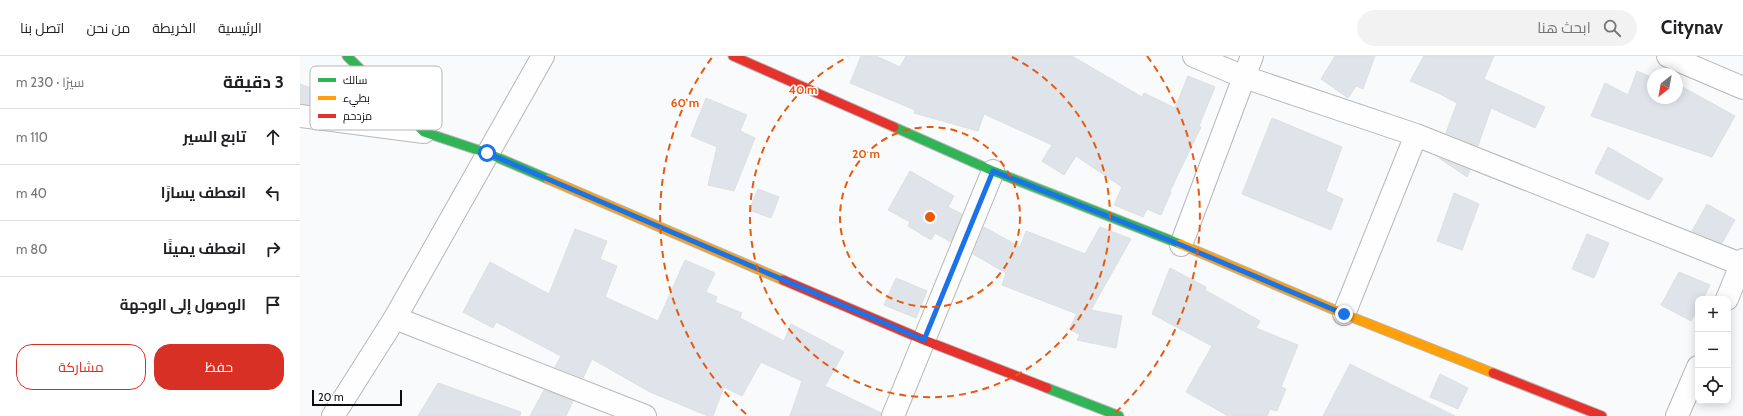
<!DOCTYPE html>
<html lang="ar">
<head>
<meta charset="utf-8">
<style>
  :root { --surface:#fff; --page:#f2f2f2; --text:#202124; --muted:#757577; --line:#e0e0e0; --accent:#d93025 }
  body { margin:0; font-family:Cabin,Cairo,sans-serif; background:var(--page); color:var(--text); direction:rtl }
  .controls { position:absolute; right:12px; bottom:12px; display:grid; overflow:hidden; border-radius:8px; box-shadow:0 2px 10px #0003 }
  .controls button { width:36px; height:36px; display:grid; place-items:center; padding:0; border:0; border-bottom:1px solid var(--line); background:var(--surface); color:var(--text); font:20px sans-serif }
  .compass { position:absolute; left:1347px; top:12px; width:36px; height:36px; border-radius:50%; background:var(--surface); box-shadow:0 2px 10px #0003; rotate:211deg }
  .scale { position:absolute; left:12px; bottom:10px; width:90px; box-sizing:border-box; padding-left:4px; border:2px solid #0e0e0f; border-top:0; font-size:11px; line-height:14px; white-space:nowrap; color:#0e0e0f; -webkit-text-stroke:3px #fff; paint-order:stroke }
  .stop { position:absolute; width:12px; height:12px; margin:-9px; border:3px solid #1a73e8; border-radius:50%; background:#fff }
  .stop.end { background:#1a73e8; border-color:#fff; box-shadow:0 1px 4px #0008 }
  .list { margin:0; padding:0; list-style:none }
  h2 { display:flex; justify-content:space-between; align-items:center; height:52px; margin:0; padding:0 16px; font-size:17px }
  h2 small { font-size:13px; font-weight:400; color:var(--muted) }
  .list li { display:grid; grid-template-columns:26px 1fr auto; gap:12px; align-items:center; box-sizing:border-box; height:56px; padding:0 16px; border-top:1px solid var(--line) }
  .list b { display:block; font-size:15px; white-space:nowrap }
  .list em { font-size:13px; font-style:normal; color:var(--muted) }
  .actions { display:flex; gap:8px; padding:12px 16px }
  .actions a { flex:1; padding:9px 0; border:1px solid var(--accent); border-radius:16px; text-align:center; font-size:14px; color:var(--accent) }
  .actions .main { background:var(--accent); color:#fff }
  .icon { flex:none; width:22px; height:22px; fill:none; stroke:currentColor; stroke-width:2; stroke-linecap:round; stroke-linejoin:round }
  .map { position:relative; flex:none; width:1443px; height:360px; overflow:hidden; direction:ltr }
  header { display:flex; align-items:center; gap:24px; box-sizing:border-box; height:56px; padding:0 20px; background:var(--surface); border-bottom:1px solid var(--line) }
  header strong { font-size:19px }
  nav { display:flex; gap:22px; margin-inline-start:auto; font-size:14px }
  .search { width:280px; height:36px; background:var(--page); display:flex; align-items:center; gap:10px; box-sizing:border-box; padding:0 14px; border-radius:22px; color:var(--muted); font-size:15px }
  main { display:flex }
  aside { flex:1; background:var(--surface) }
  .map>svg:first-child { display:block }
</style>
</head>
<body>
<header>
<strong>Citynav</strong>
<div class="search"><svg class="icon" aria-label="search" viewBox="0 0 24 24"><circle cx="10" cy="10" r="6"/><path d="M15 15l6 6"/></svg>ابحث هنا</div>
<nav><a>الرئيسية</a><a>الخريطة</a><a>من نحن</a><a>اتصل بنا</a></nav>
</header>
<main>
<div class="map">
<svg width="1443" height="360" viewBox="0 0 1443 360">
  <rect width="100%" height="100%" fill="#f9fafc"/>
  <!-- building -->
  <path fill="#dee4ea" stroke="#dedfe0" d="M561 0H576L600 11 606 0H772L842 41 844 37 875 52 888 20 915 31 899 70 901 71 870 135 871 136 861 159 847 153 843 161 814 149 822 131 776 100 764 119 742 105 752 89 684 58 678 75 614 57 615 54 550 27Z
    M1035 0H1075L1063 33 1056 30 1048 42 1021 23Z
    M1124 0H1194L1184 23 1245 51 1235 72 1191 52 1178 90 1146 77 1157 47 1138 37 1110 25Z
    M1337 15 1353 22V42H1377V28L1435 60 1412 101 1291 60 1305 27 1328 39Z
    M0 28 36 41 32 52 0 48Z
    M406 42 447 59 440 75 455 82 434 135 408 129 417 91 391 80Z
    M972 62 1042 91 1026 135 1043 143 1031 174 942 138Z
    M1308 91 1363 123 1349 144 1295 117Z
    M1139 102 1170 114 1167 121Z
    M610 115 654 140 648 151 662 158 651 186 635 177 631 184 608 170 610 166 588 154Z
    M458 133 479 141 471 162 449 154Z
    M1154 137 1179 148 1162 194 1137 185Z
    M1407 148 1435 164 1422 187 1392 175Z
    M684 171 720 191 726 175 785 198 800 171 831 183 791 254 822 260 816 292 777 284 780 279 769 273 777 258 702 229 706 217 673 198Z
    M275 173 307 185 300 203 317 210 305 241 358 265 385 204 415 217 406 236 417 241 415 246 442 257 440 262 484 285 491 268 544 296 525 330 581 357V360H490L502 325 461 306 442 340 424 331 413 360H408L350 336 292 303 283 322 255 311 261 300 196 266 193 272 163 256 190 206 249 238Z
    M1287 178 1309 187 1294 222 1272 213Z
    M870 212 906 231 905 234 960 265 956 272 998 289 981 331 986 333 977 355 970 353 967 360H928L886 336 912 290 852 258Z
    M1379 216 1410 229 1403 243H1398V252L1391 265 1361 249Z
    M596 222 627 235 616 262 584 249Z
    M1050 308 1155 360H1023Z
    M1140 318 1168 332 1158 353 1130 341Z
    M138 327 221 356 220 360H118Z
    M244 334 273 345 266 360H230Z"/>
  <g fill="none" stroke-linecap="round" stroke-linejoin="round">
    <!-- street casing -->
    <g stroke="#b6b7b8" stroke-width="24">
      <path id="street" d="M894 0 944 21 1116 79 1443 209
        M1368 0 1443 32
        M0 60 124 76
        M881 189 952 0
        M1427 243 1443 204
        M1044 258 1116 79
        M95 262 345 360
        M33 360 95 262 243 0
        M593 360 693 115
        M1377 360 1398 311"/>
    </g>
    <!-- fast casing -->
    <g stroke="#b6b7b8" stroke-width="11">
      <path id="fast" d="M47 0 124 76 187 97 248 123
        M594 71 693 115 880 188
        M747 332 819 360"/>
    </g>
    <!-- slow casing -->
    <g stroke="#b6b7b8" stroke-width="11">
      <path id="slow" d="M248 123 483 224
        M880 188 1044 258 1193 317"/>
    </g>
    <!-- jam casing -->
    <g stroke="#b6b7b8" stroke-width="11">
      <path id="jam" d="M433 0 594 71
        M483 224 624 284 747 332
        M1193 317 1302 360"/>
    </g>
    <!-- street -->
    <use href="#street" stroke="#fefeff" stroke-width="22"/>
    <!-- fast -->
    <use href="#fast" stroke="#30b455" stroke-width="9"/>
    <!-- slow -->
    <use href="#slow" stroke="#ff9f0a" stroke-width="9"/>
    <!-- jam -->
    <use href="#jam" stroke="#e5322d" stroke-width="9"/>
  </g>
  <g fill="none" stroke-linecap="round" stroke-linejoin="round">
    <!-- route -->
    <path stroke="#1a73e8" stroke-width="5" d="M187 97 624 284 693 115 881 189 1044 258"/>
  </g>
  <!-- distance rings -->
  <g fill="none" stroke="#e8590c" stroke-width="2" stroke-dasharray="7 5">
    <circle cx="630" cy="161" r="90"/>
    <path d="M712 1A180 180 0 1 1 548 1"/>
    <path d="M446 358A270 270 0 0 1 413 0M847 0A270 270 0 0 1 814 358"/>
  </g>
  <!-- legend -->
  <rect x="10" y="10" width="132" height="64" rx="6" fill="#fff" stroke="#b7b7b7" stroke-width="1"/>
  <rect x="18" y="22" width="18" height="4" fill="#30b455"/>
  <rect x="18" y="40" width="18" height="4" fill="#ff9f0a"/>
  <rect x="18" y="58" width="18" height="4" fill="#e5322d"/>
  <g font-size="11" fill="#0e0e0f">
    <text x="43" y="28">سالك</text>
    <text x="43" y="46">بطيء</text>
    <text x="43" y="64">مزدحم</text>
  </g>
  <circle cx="630" cy="161" r="6" fill="#e8590c" stroke="#fff" stroke-width="2"/>
  <g font-size="12" text-anchor="middle" font-weight="bold" fill="#e8590c" stroke="#fff" stroke-width="3" stroke-linejoin="round" paint-order="stroke">
    <text x="503" y="38">40 m</text>
    <text x="385" y="51">60 m</text>
    <text x="566" y="102">20 m</text>
  </g>
</svg>
<div class="controls">
<button>+</button>
<button>−</button>
<button><svg class="icon" aria-label="locate" viewBox="0 0 24 24"><circle cx="12" cy="12" r="6"/><path d="M12 2v4M12 18v4M2 12h4M18 12h4"/></svg></button>
</div>
<svg class="compass" viewBox="-18 -18 36 36"><path d="M0-13l5 13h-10z" fill="#e53935"/><path d="M0 13l5-13h-10z" fill="#757577"/></svg>
<div class="scale">20 m</div>
<div class="stop" style="left:187px;top:97px"></div>
<div class="stop end" style="left:1044px;top:258px"></div>
</div>
<aside>
<h2>3 دقيقة<small>سيرًا · 230 m</small></h2>
<ul class="list">
<li><svg class="icon" aria-label="ahead" viewBox="0 0 24 24"><path d="M12 20V5M6 11l6-6 6 6"/></svg><div><b>تابع السير</b></div><em>110 m</em></li>
<li><svg class="icon" aria-label="left" viewBox="0 0 24 24"><path d="M17 20v-9H6M10 6l-5 5 5 5"/></svg><div><b>انعطف يسارًا</b></div><em>40 m</em></li>
<li><svg class="icon" aria-label="right" viewBox="0 0 24 24"><path d="M7 20v-9h11M14 6l5 5-5 5"/></svg><div><b>انعطف يمينًا</b></div><em>80 m</em></li>
<li><svg class="icon" aria-label="arrive" viewBox="0 0 24 24"><path d="M6 21V4h12l-3 4 3 4H6"/></svg><div><b>الوصول إلى الوجهة</b></div></li>
</ul>
<div class="actions"><a class="main">حفظ</a><a>مشاركة</a></div>
</aside>
</main>
</body>
</html>
